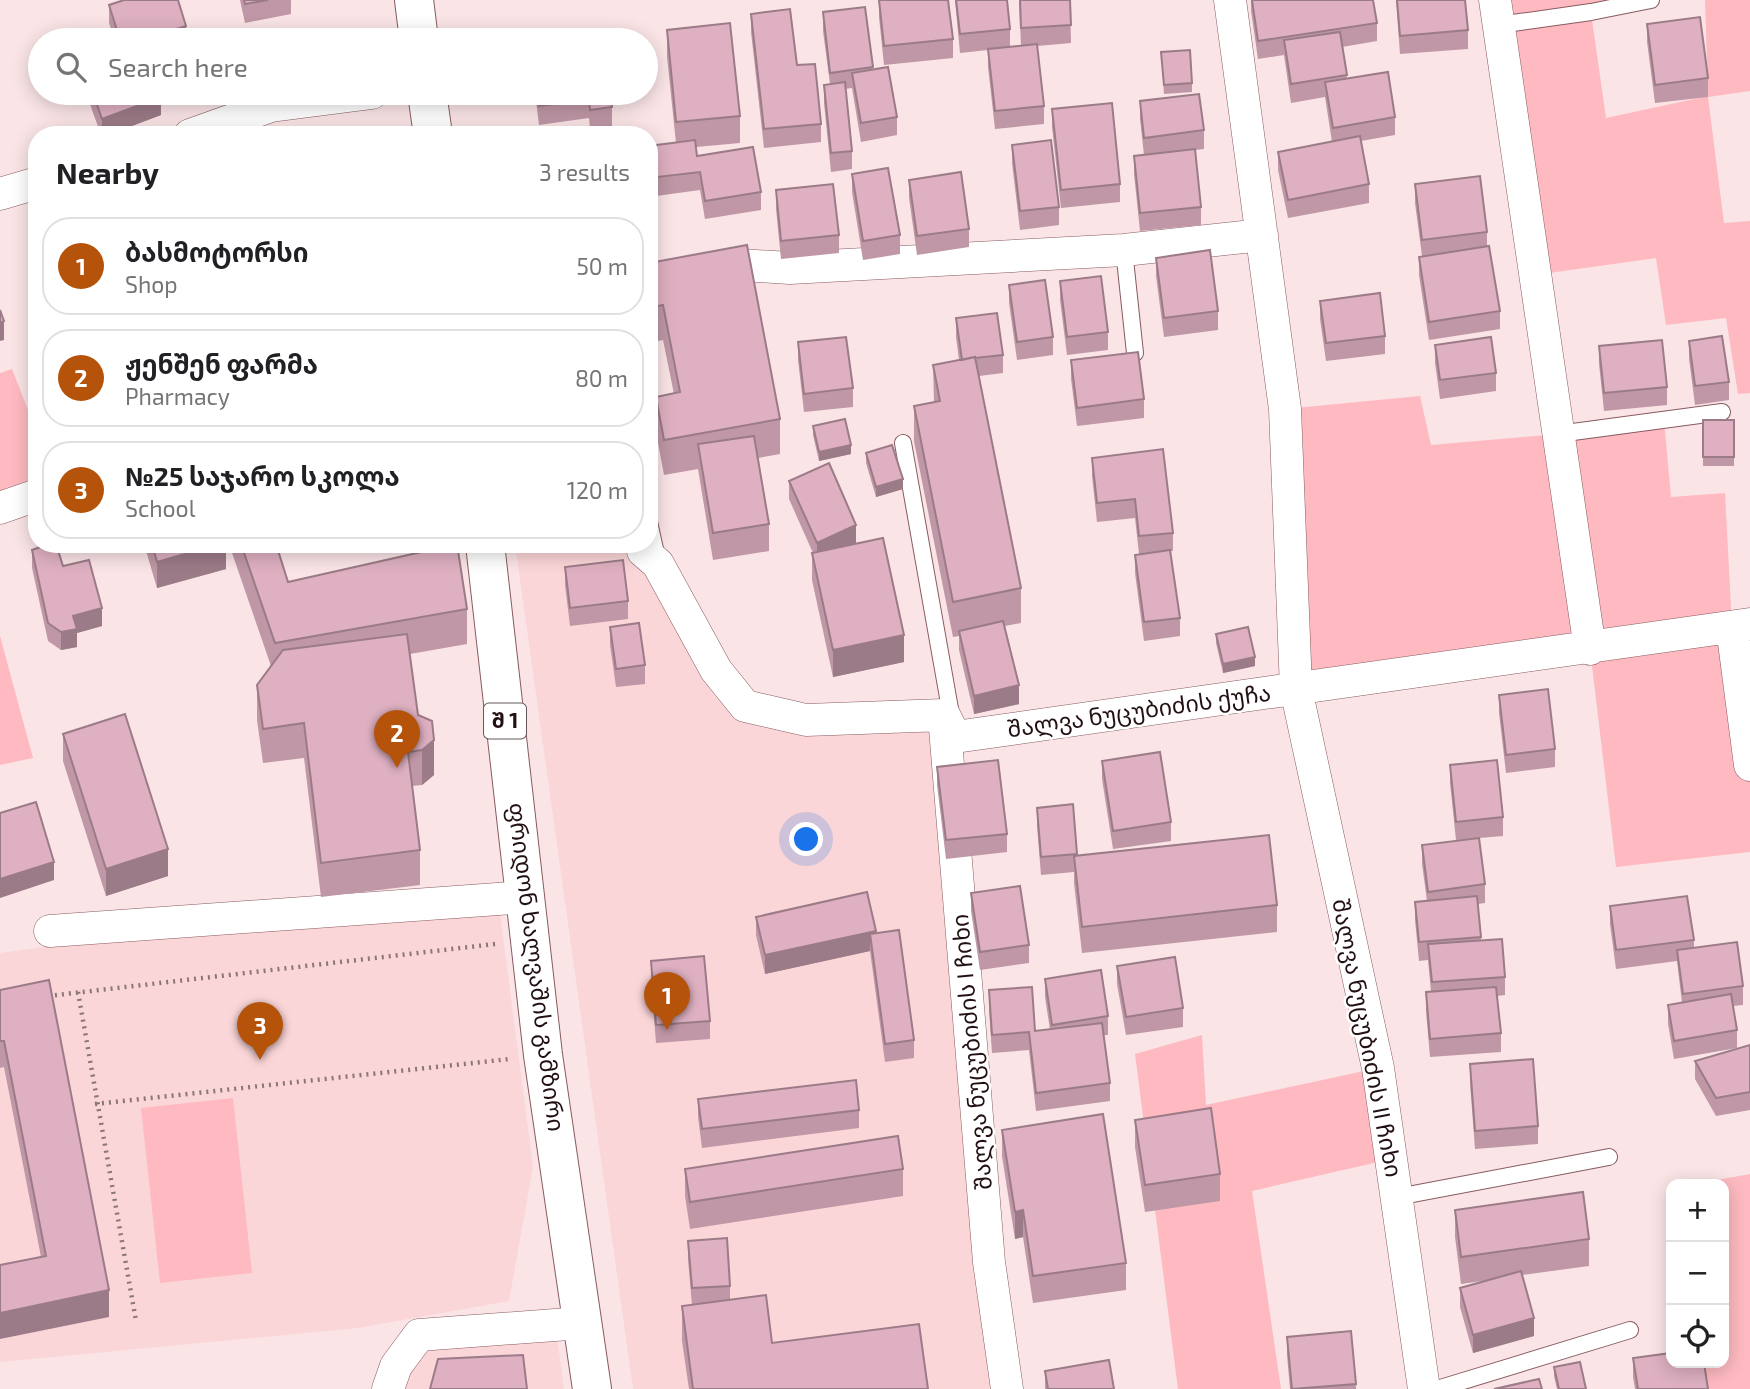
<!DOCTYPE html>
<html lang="en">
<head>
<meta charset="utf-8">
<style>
  :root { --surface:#fff; --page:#f6f6f6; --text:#202124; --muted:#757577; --line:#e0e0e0; --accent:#b45309 }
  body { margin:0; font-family:"Exo 2","Noto Sans Georgian",sans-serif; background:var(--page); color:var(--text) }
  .controls { position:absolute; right:21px; bottom:21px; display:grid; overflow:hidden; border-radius:14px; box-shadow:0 4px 18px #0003 }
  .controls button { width:63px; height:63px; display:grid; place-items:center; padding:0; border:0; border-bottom:2px solid var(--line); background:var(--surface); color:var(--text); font:35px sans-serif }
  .you { position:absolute; left:807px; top:840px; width:24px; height:24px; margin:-18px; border:5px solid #fff; border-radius:50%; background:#1a73e8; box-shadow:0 0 0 10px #1a73e833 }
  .badge { display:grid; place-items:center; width:46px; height:46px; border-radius:50%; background:var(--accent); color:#fff; font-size:23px; font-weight:700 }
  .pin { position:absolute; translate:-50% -58px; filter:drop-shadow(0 2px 4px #0008) }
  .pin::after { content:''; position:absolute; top:37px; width:24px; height:21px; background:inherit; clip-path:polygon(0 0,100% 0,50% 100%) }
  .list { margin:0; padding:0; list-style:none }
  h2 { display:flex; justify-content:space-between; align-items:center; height:91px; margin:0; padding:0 28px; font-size:30px }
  h2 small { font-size:23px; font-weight:400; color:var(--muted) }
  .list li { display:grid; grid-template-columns:46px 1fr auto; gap:21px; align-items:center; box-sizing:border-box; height:98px; margin:0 14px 14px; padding:0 14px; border:2px solid var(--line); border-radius:28px }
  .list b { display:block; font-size:26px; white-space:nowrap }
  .list p { margin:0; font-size:23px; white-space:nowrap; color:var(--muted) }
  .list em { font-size:23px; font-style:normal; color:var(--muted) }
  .icon { flex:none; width:38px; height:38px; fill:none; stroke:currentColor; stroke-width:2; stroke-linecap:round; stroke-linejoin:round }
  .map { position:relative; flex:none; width:1750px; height:1389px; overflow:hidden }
  .search { position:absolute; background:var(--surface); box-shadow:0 4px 18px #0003; left:28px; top:28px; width:630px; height:77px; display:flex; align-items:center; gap:18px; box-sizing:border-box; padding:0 24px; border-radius:38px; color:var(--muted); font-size:26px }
  .panel { position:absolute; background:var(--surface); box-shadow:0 4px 18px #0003; left:28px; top:126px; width:630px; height:427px; border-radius:28px }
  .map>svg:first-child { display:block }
</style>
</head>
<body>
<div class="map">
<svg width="1750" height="1389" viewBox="0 0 1750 1389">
  <rect width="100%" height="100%" fill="#fae4e6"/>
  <!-- built -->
  <path fill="#fbd6d8" d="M515 544H649L745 706 944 715 1007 1389H633Z
    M500 913 533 1167 509 1301 358 1328 0 1362V953L80 942Z
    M419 1335 557 1336 564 1389H388Z"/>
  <!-- green -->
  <path fill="#febac0" d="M1495 0H1651L1591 13 1606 118 1708 96 1705 0H1750V91L1708 97 1724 223 1750 221V393L1738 394 1726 318 1666 325 1656 258 1535 275Z
    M12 369 37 433V495L0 508V373Z
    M1420 396 1431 445 1558 434 1664 420 1671 497 1725 493 1732 626 1750 624V852L1616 867 1590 649 1296 689 1285 409Z
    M0 636 33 758 0 765Z
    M1202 1035 1206 1105 1378 1068 1391 1159 1252 1191 1281 1389H1178L1135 1054Z
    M233 1098 252 1273 160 1283 141 1108Z
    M1750 1174V1389H1702L1698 1363H1724V1184H1695Z"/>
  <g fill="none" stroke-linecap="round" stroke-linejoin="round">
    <!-- service casing -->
    <g stroke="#885b5f" stroke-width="18">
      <path id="service" d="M1499 25 1591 12 1651 0
        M1124 250 1135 353
        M1558 434 1722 412
        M903 443 952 720
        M649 522 657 558
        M1397 1197 1609 1157
        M1437 1389 1630 1330"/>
    </g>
    <!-- minor casing -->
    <g stroke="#885b5f" stroke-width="33">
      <path id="minor" d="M1230 0 1285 409 1296 689 1378 1068 1424 1389
        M1495 0 1590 649
        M190 135 271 106 372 93
        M0 194 37 183
        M740 265 790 268 1124 250 1262 235
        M0 508 37 495
        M643 551 658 564 716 670 745 706 806 720 944 715 955 737 1750 624
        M1732 627 1750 765
        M944 716 989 1262 1007 1389
        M50 931 526 897
        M388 1389 396 1366 419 1335 582 1323"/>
    </g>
    <!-- trunk casing -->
    <g stroke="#885b5f" stroke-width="40">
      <path id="trunk" d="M414 0 419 40
        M427 93 433 135
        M485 544 543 1055 592 1389"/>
    </g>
    <!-- path -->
    <path stroke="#8a7678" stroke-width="4.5" stroke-dasharray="2 5" stroke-linecap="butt" d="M78 992 136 1321
      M48 996 495 944
      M95 1104 509 1059"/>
    <!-- service -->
    <use href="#service" stroke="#fff" stroke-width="16"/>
    <!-- minor -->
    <use href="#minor" stroke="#fff" stroke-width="32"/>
    <!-- trunk -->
    <use href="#trunk" stroke="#fff" stroke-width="38"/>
  </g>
  <!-- wall -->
  <path fill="#bf97a6" d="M240 0H291V14L245 23Z
    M879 0 953 39V58L884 65 879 17Z
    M955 0H1007L1010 29V47L1021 46 1019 0H1070L1071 43 1037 46 1044 106V124L995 129 988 67V50L960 53Z
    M1251 0H1373L1377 23V41L1342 47 1347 79 1395 117V135L1361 141 1369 184V203L1288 218 1278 170V152L1332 142 1325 97 1291 103 1284 55 1258 59 1251 11Z
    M1396 0H1465L1468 30V49L1400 54Z
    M109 5 186 40H115L109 23Z
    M865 7 873 69 897 117V135L861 142 852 88 845 89 852 151V169L831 172 824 103V85L830 84 823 31V12Z
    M751 14 797 65 821 124V142L764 148 751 32Z
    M1647 24 1708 78V97L1655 103 1647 42Z
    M667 30 740 116V143L696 147 697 156 761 192V210L705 219 700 190 649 197V146L676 143 667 57Z
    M1161 52 1192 83V92L1164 94Z
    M86 93H160L161 115 108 135H101Z
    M535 93H610L612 107V126L590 129 589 118 539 125Z
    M1140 101 1204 130V149L1195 150 1201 207V225L1140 231 1134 174V156L1144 155 1140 119Z
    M1052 109 1120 184V202L1061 208 1052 127Z
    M1012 145 1059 207V225L1020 230 1012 163Z
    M852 174 900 235V254L863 260 852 192Z
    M909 180 969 229V247L917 255 909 198Z
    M1415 184 1487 232V246L1500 311V329L1429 340 1419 275V257L1422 256 1415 203Z
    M776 190 839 235V253L781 259 776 209Z
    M1156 258 1218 311V330L1164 337 1156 276Z
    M649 263 780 419V454L758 458 769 524V551L713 560 698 469 664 475 656 432V397L674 394 663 340 649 343Z
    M1060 281 1108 332V350L1067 355 1060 300Z
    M1009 285 1053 337V355L1017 360 1009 303Z
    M1320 301 1385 336V354L1326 361 1320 319Z
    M956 318 1003 355V373L979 376 1021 588V623L1005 626 1019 704 974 714 959 650V636L953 637 914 441V406L934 402 933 365 959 360 956 337Z
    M1689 341 1729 382V400L1695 405 1689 359Z
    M798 342 853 388V407L804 412 798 360Z
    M1435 345 1496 373V391L1440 399 1435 363Z
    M1599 346 1667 387V405L1604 411 1599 364Z
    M37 354V375L36 373V355Z
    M1071 360 1144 399V418L1077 426 1071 379Z
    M1703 420H1734V466H1703Z
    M813 426 851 454 819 461 813 435Z
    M866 453 903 489 876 497 866 463Z
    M1092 458 1173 533V551H1170L1180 618V636L1144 641 1135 573V555L1139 554 1135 518 1097 522 1092 476Z
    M789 481 856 544 904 662 833 677 812 580V553H813L789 499Z
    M144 544H226V569L157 588Z
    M231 544H276L288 582 467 609V644L410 654 418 715 434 775 422 785 412 786 420 850V885L321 897 304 758 263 763 257 720V685L271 666 231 550Z
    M32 550 63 566 102 626 77 633V647L61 650 48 641 32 568Z
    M565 567 628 601V619L570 626 565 585Z
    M610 627 645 665V684L616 687 610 645Z
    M1216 634 1255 666 1223 673 1216 643Z
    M1499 695 1555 749V767L1506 773 1499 713Z
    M63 734 168 876 106 896 63 761Z
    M1102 761 1171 822V841L1113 849 1102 779Z
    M1450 765 1503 817V836L1479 838 1485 884V903L1478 904 1481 940 1505 977V995L1497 996 1501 1033V1052L1430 1057 1426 1011V992H1431L1428 960 1419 961 1415 920V902L1427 901 1422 864V845L1470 839 1456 840 1450 783Z
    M937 767 1007 834V852L946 859 937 785Z
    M1073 804 1077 856 1277 905V932L1082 953 1074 883V872L1041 875 1037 826V808Z
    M971 893 1029 945V963L980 970 971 911Z
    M1610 906 1694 940V947L1743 986V1005L1733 1006 1737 1030V1048L1674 1059 1668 1024V1005L1682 1003 1677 961 1616 969 1610 924Z
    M756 917 876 933 914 1040V1058L885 1062 870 951 765 974 756 935Z
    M651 961 710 1021V1039L656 1043 651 979Z
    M1117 966 1183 1008V1027L1126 1035 1117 984Z
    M1045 979 1108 1016V1035H1104L1110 1083V1101L1036 1111 1029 1050 992 1053 989 1009V990L1035 1031 1050 1030 1045 997Z
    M0 990 109 1317 41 1257 4 1067 0 1068Z
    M1750 1045V1110L1716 1116 1695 1079V1061Z
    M1470 1064 1538 1126V1144L1475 1149 1470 1083Z
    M698 1099 859 1110V1128L702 1148 698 1117Z
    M1135 1120 1220 1174V1201L1145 1212 1135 1147Z
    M1002 1130 1126 1263V1290L1033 1303 1023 1237 1015 1239 1002 1156Z
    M685 1169H903V1196L690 1229 685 1196Z
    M1455 1210 1589 1239V1266L1522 1275 1534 1336 1473 1353 1460 1307V1288L1489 1280 1461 1284 1455 1237Z
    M688 1241 730 1286V1300L772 1343 928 1389H689L682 1341V1306L692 1305 688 1259Z
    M1287 1337 1356 1384V1389H1290L1287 1355Z
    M1633 1358 1708 1389H1635L1633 1377Z
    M1554 1367 1586 1389H1557L1554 1376Z
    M1045 1371 1114 1389H1045Z"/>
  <!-- shaded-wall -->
  <path fill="#9b7b87" d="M186 26V40H140Z
    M161 97V115L108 135H102V119Z
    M4 321V340L0 341V323Z
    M851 445V454L819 461V452Z
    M903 479V489L876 497V487Z
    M856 525V544L817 561V543Z
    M219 544H226V569L157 588V562Z
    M102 608V626L77 633V647L61 650V632L73 616Z
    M904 635V662L833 677V650Z
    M1255 657V666L1223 673V664Z
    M1019 685V704L974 714V696Z
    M434 740V775L422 785V750Z
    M168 849V876L106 896V869Z
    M54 862V880L0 898V879Z
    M876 931V949L870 934V951L765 974V955Z
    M1023 1210V1237L1015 1239V1212Z
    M109 1290V1317L0 1339V1313Z
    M1534 1318V1336L1473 1353V1335Z"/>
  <!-- building -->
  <path fill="#deb0c1" stroke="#9b7b87" stroke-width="2" d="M124 0H178L186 26 140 40H120L109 5Z
    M244 0H268L245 4Z
    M879 0H948L953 39 884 46Z
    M956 0H1007L1010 29 960 34Z
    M1020 0H1070L1071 25 1021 28Z
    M1252 0H1373L1377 23 1258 41Z
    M1397 0H1465L1468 30 1400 36Z
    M865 7 873 67 830 73 823 12Z
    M790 9 797 65 815 64 821 124 764 129 751 14Z
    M1700 17 1708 78 1655 85 1647 24Z
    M730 23 740 116 676 122 667 30Z
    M1340 32 1347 75 1291 84 1284 40Z
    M1037 44 1044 106 995 111 988 49Z
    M1190 50 1192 83 1164 85 1161 52Z
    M888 67 897 117 861 123 852 73Z
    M1388 72 1395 117 1333 128 1325 82Z
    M845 82 852 151 831 153 824 85Z
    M93 93H160L161 97 102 119Z
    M538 93H610L612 107 590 110 589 100 539 106Z
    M1199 94 1204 130 1144 138 1140 101Z
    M1112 103 1120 184 1061 190 1052 109Z
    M1360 136 1369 184 1288 200 1278 152Z
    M695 140 697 156 753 147 761 192 705 201 700 172 649 178V146Z
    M1051 140 1059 207 1020 211 1012 145Z
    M1195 149 1201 207 1140 213 1134 156Z
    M888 168 900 235 863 241 852 174Z
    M961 172 969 229 917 236 909 180Z
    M1480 176 1487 232 1422 240 1415 184Z
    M833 184 839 235 781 241 776 190Z
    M747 245 780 419 664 440 656 397 680 392 663 305 649 308V263Z
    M1489 246 1500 311 1429 322 1419 257Z
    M1210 250 1218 311 1164 318 1156 258Z
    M1101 276 1108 332 1067 337 1060 281Z
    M1045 280 1053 337 1017 342 1009 285Z
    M1380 293 1385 336 1326 343 1320 301Z
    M0 310 4 321 0 323Z
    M997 313 1003 355 975 358V357L962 360 956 318Z
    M1722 336 1729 382 1695 386 1689 341Z
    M846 337 853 388 804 394 798 342Z
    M1491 337 1496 373 1440 380 1435 345Z
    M1662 340 1667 387 1604 393 1599 346Z
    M1138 352 1144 399 1077 408 1071 360Z
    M975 357 1021 588 953 602 914 406 940 401 933 365Z
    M845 419 851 445 819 452 813 426Z
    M1703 420H1734V457H1703Z
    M754 436 769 524 713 533 698 444Z
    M892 445 903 479 876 487 866 453Z
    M1163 449 1173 533 1139 536 1135 499 1097 503 1092 458Z
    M829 463 856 525 817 543 789 481Z
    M883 538 904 635 833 650 812 553Z
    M49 544H56L63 566 89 560 102 608 73 616 77 629 61 632 48 623 32 550Z
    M152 544H219L157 562Z
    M241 544H276L288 582 457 544 467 609 275 643Z
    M1170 550 1180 618 1144 622 1135 555Z
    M623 560 628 601 570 608 565 567Z
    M1003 621 1019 685 974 696 959 631Z
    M639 623 645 665 616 669 610 627Z
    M1248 627 1255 657 1223 664 1216 634Z
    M407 634 418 715 432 721 434 740 422 750 408 752 420 850 321 863 304 723 263 729 257 685 283 650Z
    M1548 689 1555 749 1506 755 1499 695Z
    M125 714 168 849 106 869 63 734Z
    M1160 752 1171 822 1113 831 1102 761Z
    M998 760 1007 834 946 840 937 767Z
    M1497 760 1503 817 1456 822 1450 765Z
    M36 802 54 862 0 879V813Z
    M1073 804 1077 854 1041 857 1037 808Z
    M1269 835 1277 905 1082 927 1074 856Z
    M1479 838 1485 884 1428 892 1422 845Z
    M1020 886 1029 945 980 952 971 893Z
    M867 892 876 931 765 955 756 917Z
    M1477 896 1481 937 1419 942 1415 902Z
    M1687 896 1694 940 1616 950 1610 906Z
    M899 930 914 1040 885 1044 870 934Z
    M1502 939 1505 977 1432 982 1428 944Z
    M1737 942 1743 986 1683 994 1677 950Z
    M704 956 710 1021 656 1025 651 961Z
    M1175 957 1183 1008 1126 1017 1117 966Z
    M1101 970 1108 1016 1052 1025 1045 979Z
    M49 980 109 1290 0 1313V1265L46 1256 4 1041H0V990Z
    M1032 987 1035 1031 1102 1023 1110 1083 1036 1093 1029 1032 992 1035 989 990Z
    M1496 987 1501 1033 1430 1039 1426 992Z
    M1731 994 1737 1030 1674 1041 1668 1005Z
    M1750 1045V1092L1716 1098 1695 1061Z
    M1533 1059 1538 1126 1475 1131 1470 1064Z
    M856 1080 859 1110 702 1129 698 1099Z
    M1211 1108 1220 1174 1145 1185 1135 1120Z
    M1103 1114 1126 1263 1033 1276 1023 1210 1015 1212 1002 1130Z
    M898 1136 903 1169 690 1202 685 1169Z
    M1583 1192 1589 1239 1461 1257 1455 1210Z
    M727 1238 730 1286 692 1288 688 1241Z
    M1521 1271 1534 1318 1473 1335 1460 1288Z
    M766 1295 772 1343 919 1324 928 1389H693L682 1306Z
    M1351 1331 1356 1384 1292 1389 1287 1337Z
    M1671 1353V1363H1704L1708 1389H1638L1633 1358Z
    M523 1355 527 1389H430L438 1359Z
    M1109 1360 1114 1389H1048L1045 1371Z
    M1580 1362 1586 1389H1559L1554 1367Z
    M1539 1379 1542 1389H1494Z"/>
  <g text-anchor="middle" stroke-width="5" stroke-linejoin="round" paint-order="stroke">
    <!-- shield labels -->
    <rect fill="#fff" stroke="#645859" stroke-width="2" x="484" y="703.5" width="42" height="35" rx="5"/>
    <g font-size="21" font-weight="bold" fill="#221012">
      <text x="505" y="728">შ 1</text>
    </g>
    <!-- street labels -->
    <g font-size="23" fill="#221012" stroke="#fff">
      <text transform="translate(1139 711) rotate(-8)" y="8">შალვა ნუცუბიძის ქუჩა</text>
      <text transform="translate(536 967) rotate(83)" y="8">ფრიდონ ხალვაშის გამზირი</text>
      <text transform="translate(1367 1038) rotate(79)" y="8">შალვა ნუცუბიძის II ჩიხი</text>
      <text transform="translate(972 1052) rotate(-95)" y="8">შალვა ნუცუბიძის I ჩიხი</text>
    </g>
  </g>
</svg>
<div class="controls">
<button>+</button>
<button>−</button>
<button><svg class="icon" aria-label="locate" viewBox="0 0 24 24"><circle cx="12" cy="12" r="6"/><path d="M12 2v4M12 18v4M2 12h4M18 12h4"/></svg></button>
</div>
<div class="you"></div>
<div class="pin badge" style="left:667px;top:1030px">1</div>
<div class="pin badge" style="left:397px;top:768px">2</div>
<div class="pin badge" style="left:260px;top:1060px">3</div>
<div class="search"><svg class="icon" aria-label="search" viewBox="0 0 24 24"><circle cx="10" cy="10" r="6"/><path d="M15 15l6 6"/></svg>Search here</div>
<section class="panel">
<h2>Nearby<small>3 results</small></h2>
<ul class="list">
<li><span class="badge">1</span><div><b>ბასმოტორსი</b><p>Shop</p></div><em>50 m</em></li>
<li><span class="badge">2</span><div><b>ჟენშენ ფარმა</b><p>Pharmacy</p></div><em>80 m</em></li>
<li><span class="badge">3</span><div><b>№25 საჯარო სკოლა</b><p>School</p></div><em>120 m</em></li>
</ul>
</section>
</div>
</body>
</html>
